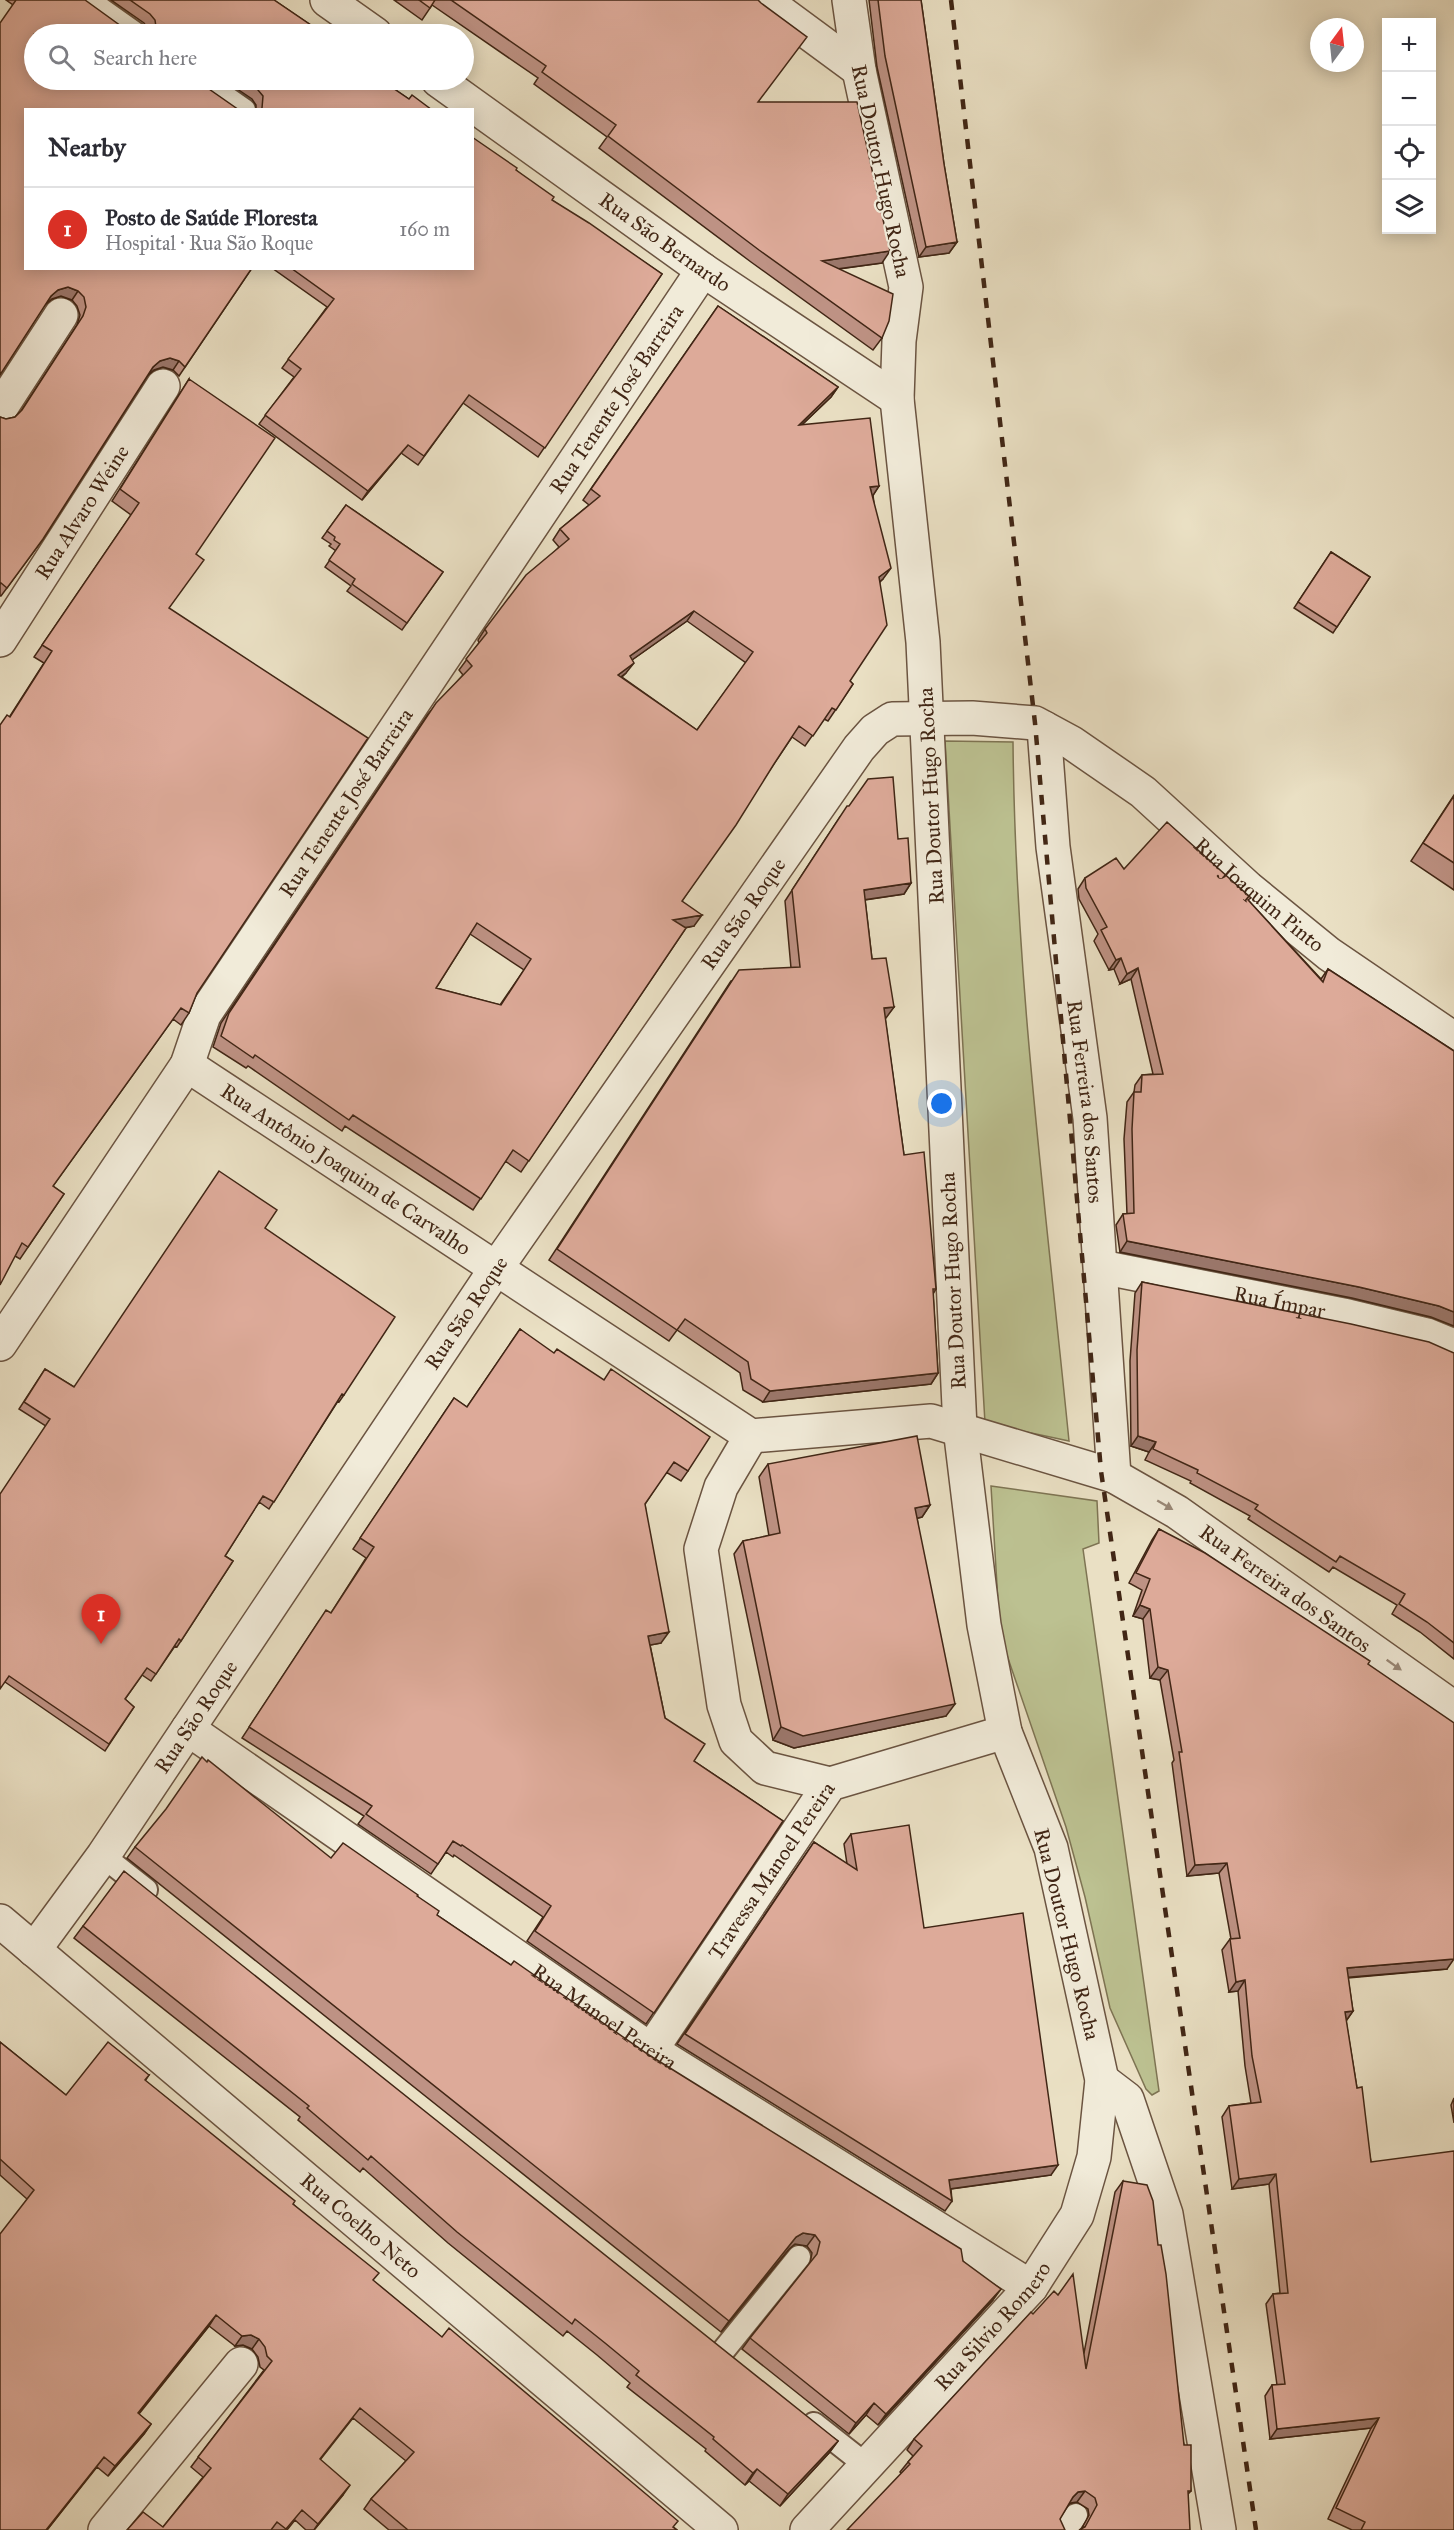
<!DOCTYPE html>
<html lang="en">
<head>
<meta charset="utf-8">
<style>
  :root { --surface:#fff; --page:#f7f7f7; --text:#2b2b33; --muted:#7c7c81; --line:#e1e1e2; --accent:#d93025 }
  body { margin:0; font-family:"IM FELL Great Primer",serif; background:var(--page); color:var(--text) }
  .controls { position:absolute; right:18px; top:18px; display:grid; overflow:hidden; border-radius:0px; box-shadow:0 3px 15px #0003 }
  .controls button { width:54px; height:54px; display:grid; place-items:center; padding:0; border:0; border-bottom:2px solid var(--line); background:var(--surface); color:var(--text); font:30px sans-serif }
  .compass { position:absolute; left:1310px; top:18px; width:54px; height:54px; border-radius:50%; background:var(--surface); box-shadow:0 3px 15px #0003; rotate:15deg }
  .you { position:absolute; left:942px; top:1104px; width:21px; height:21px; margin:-15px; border:4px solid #fff; border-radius:50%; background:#1a73e8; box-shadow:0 0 0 9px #1a73e833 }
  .badge { display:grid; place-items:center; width:39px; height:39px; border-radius:50%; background:var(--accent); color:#fff; font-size:20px; font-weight:700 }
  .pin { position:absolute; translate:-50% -50px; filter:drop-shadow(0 2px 3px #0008) }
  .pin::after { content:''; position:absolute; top:32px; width:21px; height:18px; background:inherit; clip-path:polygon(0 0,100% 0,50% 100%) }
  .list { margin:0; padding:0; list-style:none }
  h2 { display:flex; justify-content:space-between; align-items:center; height:78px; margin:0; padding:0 24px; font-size:26px }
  h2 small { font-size:20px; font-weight:400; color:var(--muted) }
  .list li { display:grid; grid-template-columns:39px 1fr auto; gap:18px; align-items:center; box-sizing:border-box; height:84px; padding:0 24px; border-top:2px solid var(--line) }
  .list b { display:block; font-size:22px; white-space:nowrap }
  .list p { margin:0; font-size:20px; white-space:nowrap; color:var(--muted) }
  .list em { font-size:20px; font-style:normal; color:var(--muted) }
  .icon { flex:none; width:33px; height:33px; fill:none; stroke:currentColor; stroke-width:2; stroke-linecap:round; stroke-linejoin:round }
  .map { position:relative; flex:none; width:1454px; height:2530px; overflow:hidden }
  .search { position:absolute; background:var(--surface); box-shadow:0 3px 15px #0003; left:24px; top:24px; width:450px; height:66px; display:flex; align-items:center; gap:15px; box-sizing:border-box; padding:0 21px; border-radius:33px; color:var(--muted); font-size:22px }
  .panel { position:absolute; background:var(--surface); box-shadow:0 3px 15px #0003; left:24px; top:108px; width:450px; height:162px; border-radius:0px }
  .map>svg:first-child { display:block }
</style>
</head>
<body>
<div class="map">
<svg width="1454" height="2530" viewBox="0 0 1454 2530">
  <rect width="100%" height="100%" fill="#eae0c4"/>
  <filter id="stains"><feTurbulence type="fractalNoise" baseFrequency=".00333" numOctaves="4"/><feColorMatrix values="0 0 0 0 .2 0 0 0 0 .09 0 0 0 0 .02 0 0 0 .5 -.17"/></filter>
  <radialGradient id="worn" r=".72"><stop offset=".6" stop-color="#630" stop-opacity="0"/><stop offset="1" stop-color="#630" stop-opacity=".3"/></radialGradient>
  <!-- green -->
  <path fill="#bcc191" stroke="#7e7453" stroke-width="1.5" d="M945 741 1013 742C1015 975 1046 1209 1069 1441L985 1423Z
    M991 1486 1097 1501 1099 1543 1083 1549 1159 2091 1152 2095 1146 2089 1110 2008 1085 1897 1066 1827 1000 1635Z"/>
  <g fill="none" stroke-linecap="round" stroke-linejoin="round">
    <!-- service casing -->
    <g stroke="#6b5441" stroke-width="26">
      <path id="service" d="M88 0 136 34
        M201 80 244 110
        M103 1856 146 1890
        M723 2351 799 2257
        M814 2424 866 2465
        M1066 2530 1076 2515"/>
    </g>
    <!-- minor casing -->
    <g stroke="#6b5441" stroke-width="36">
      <g id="minor">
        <path d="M327 0 375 34"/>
        <path d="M764 0 859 70"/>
        <path id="s1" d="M438 80 703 270 897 399"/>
        <path d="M0 409 61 315"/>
        <path id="s2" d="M0 640 163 386"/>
        <path id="s3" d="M1044 728 1053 847 1090 1118 1114 1476"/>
        <path id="s4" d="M187 1065 751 1436 931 1421 1114 1476 1177 1512 1454 1708"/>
        <path id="s5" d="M1101 1267 1348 1316 1427 1335 1454 1346"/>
        <path id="s6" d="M0 1344 187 1065 204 1015 703 270"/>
        <path d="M751 1436 721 1487 701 1549 724 1705 736 1741 765 1768 830 1784"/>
        <path id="s7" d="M188 1729 651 2050 1031 2287"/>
        <path id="s8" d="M0 1921 721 2530"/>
        <path id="s9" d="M34 1950 103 1856 497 1267 859 748 875 730 892 719 972 718 1035 723 1072 743 1143 792 1248 888 1329 954 1454 1039"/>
        <path id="s10" d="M651 2050 830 1784 1005 1732"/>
        <path d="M1102 2080 1127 2099 1166 2214 1219 2530"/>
        <path d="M105 2530 241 2364"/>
        <path id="s11" d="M807 2530 1031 2287 1077 2215 1094 2157 1102 2080 1051 1848 1005 1732 984 1625 960 1428 923 642 897 399 899 341 906 287 859 70 849 0"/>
      </g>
    </g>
    <!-- service -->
    <use href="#service" stroke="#f1ebd9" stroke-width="22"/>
    <!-- minor -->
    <use href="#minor" stroke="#f1ebd9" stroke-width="33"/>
    <!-- rail -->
    <path stroke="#412615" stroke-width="4.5" stroke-dasharray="10 10" stroke-linecap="butt" d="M951 0 1035 723 1101 1471 1256 2530"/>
  </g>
  <!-- wall -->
  <path fill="#be9284" stroke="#412615" stroke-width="1.5" fill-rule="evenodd" d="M6 0H85L252 268 179 376 173 370 163 367 154 370 148 375 43 539 1 596H0V417L6 419 15 417 21 411 77 325 80 315 77 306 72 300 61 296 52 299 13 5Z
    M111 0H274L324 34H149L148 29 144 23Z
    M394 0H758L759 102 882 263 839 269 882 338 873 350 751 262 599 148 607 137 534 84 538 78 432 5 422 20Z
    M869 0H921L944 164 957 242 949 253 919 257 877 67Z
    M224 80H381L409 99 432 110H256V105L252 99Z
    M516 170 552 200 662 274 538 457 463 403 418 465 401 453 362 500 259 424 294 377 282 368 327 307 272 268H472Z
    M718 306 838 387 831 397 803 424 879 486 873 495 883 579 880 582 850 681 853 684 828 721 824 719 805 746 792 737 682 901 694 926 685 928H686L521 1172 505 1161 473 1210 345 1126 342 1131 248 1066 246 1068 213 1047 221 1023 428 714 463 675 459 670 479 643 478 640 485 629 559 547 553 540 560 529 589 505 583 500ZM687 621 746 663 697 730 622 677 626 673 632 660ZM470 934 524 970 500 1005 436 988Z
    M189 379 196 554 169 608 197 993 189 1013 181 1025 173 1019 53 1186 64 1194 20 1259 15 1256 10 716 44 663 34 657 131 515 112 501Z
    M346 505 443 572 402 630 347 591 351 586 325 567 336 551 329 546 331 544 322 538Z
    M1331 552 1370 577 1333 633 1294 608Z
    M1454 795V890L1411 861Z
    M840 817 898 839 911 883 904 894 865 900 872 959 894 1007 885 1018 904 1155 936 1289 933 1294 938 1373 931 1384 763 1402 743 1390 740 1373 677 1330 669 1341 549 1260 731 981 791 968 785 901Z
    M1124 869 1249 901 1321 979 1328 969 1454 1051V1326L1431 1317 1352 1298 1120 1252 1116 1225 1123 1214H1127L1124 1139 1127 1102 1134 1092 1135 1085 1142 1075 1153 1074 1131 979 1120 984 1114 969 1109 970 1094 941 1098 934 1079 899 1078 889 1085 878Z
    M265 1228 344 1395 339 1402 338 1401 269 1509 259 1502 225 1556 233 1561 177 1647 175 1646 151 1681 142 1675 125 1699 134 1707 105 1751 5 1682 46 1426 19 1409 45 1369 74 1387Z
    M1142 1282 1454 1353V1659L1420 1632 1392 1614 1397 1605 1333 1567 1329 1572 1248 1519 1250 1516 1190 1483 1191 1481 1145 1460 1149 1452 1131 1446 1130 1361 1135 1293Z
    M520 1329 688 1471 681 1481 666 1472 645 1504 661 1643 650 1645 665 1718 694 1761 783 1821 646 2024 527 1941 543 1917 454 1855 453 1857 446 1852 431 1874 358 1824 364 1816 242 1738 319 1621 331 1613 366 1558 353 1549 454 1398 467 1407Z
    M768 1464 930 1505 922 1517 917 1518 946 1716 794 1748 773 1740 734 1554 743 1541 769 1536 759 1477Z
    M1159 1529 1368 1664 1447 1969 1348 1978 1353 2011 1346 2021 1357 2088 1371 2162 1454 2530H1352L1328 2519 1371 2428 1270 2439 1265 2396 1272 2385H1277L1266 2304 1273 2294 1280 2293 1269 2184 1232 2189 1222 2117 1229 2106 1251 2103 1245 2066 1238 1991 1229 1992 1222 1950 1230 1939H1231L1219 1873 1187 1876 1172 1763 1174 1760 1160 1680 1150 1678 1143 1619 1133 1616 1142 1590 1129 1583 1152 1540Z
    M851 1834 924 1928 1051 2175 951 2189 952 2201 945 2211 677 2044 814 1842 847 1864 844 1844Z
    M135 1847 331 1858 417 1896 437 1915 511 1965 963 2261 993 2300 878 2425 866 2415 849 2434 742 2349 750 2338 810 2264 812 2253 807 2246 795 2244 789 2249 721 2332 127 1858Z
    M83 1926 838 2441 829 2453 780 2506 749 2481 745 2485 705 2451 706 2449 627 2387 630 2383 597 2355 567 2331 563 2336 448 2243 363 2168 360 2172 298 2120 300 2117 74 1938Z
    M0 2042 66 2095 149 2075 145 2081 293 2204 373 2281 677 2530H389L364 2509 371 2499 406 2461 353 2418 320 2460 343 2495 314 2530H306L295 2520 287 2530H127L163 2527 203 2477 191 2467 264 2370 260 2367 258 2357 252 2349 243 2345 235 2346 209 2326 138 2414 151 2424 144 2434 108 2476 97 2467 47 2530H0L27 2199 0 2175Z
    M1454 2098V2123L1451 2105Z
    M1123 2181 1184 2445 1191 2491 1188 2494 1082 2528 1089 2515 1088 2509 1077 2502 1071 2503 901 2473 900 2472 913 2456 907 2450 914 2439 1084 2353 1115 2192Z"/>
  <!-- shaded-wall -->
  <path fill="#9b776b" stroke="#412615" stroke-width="1.5" d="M957 242 949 253 919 257 926 247Z
    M890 251 882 263 814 272 822 261Z
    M68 287 78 291 72 300 61 296 52 299 45 305 51 296 58 290Z
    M170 358 179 361 173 370 163 367 154 370 147 376 153 367 160 361Z
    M838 387 831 397 791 435 799 425Z
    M408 445 401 453 362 500 368 491Z
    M879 486 872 497 870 487Z
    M891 568 883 579 871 588 879 577Z
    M694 611 687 621 622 667 630 656Z
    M634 663 626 673 610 685 618 675Z
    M911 883 904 894 856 901 864 890Z
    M702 915 694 926 665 931 673 920Z
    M1121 958 1114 969 1109 970 1116 960Z
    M1138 968 1131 979 1120 984 1127 974Z
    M894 1007 886 1018 876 1019 884 1008Z
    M1127 1241 1359 1287 1439 1306 1454 1312V1326L1431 1317 1352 1298 1120 1252Z
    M938 1373 931 1384 763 1402 770 1391Z
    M1138 1436 1156 1442 1149 1452 1131 1446Z
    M930 1505 922 1517 907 1521 915 1508Z
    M1140 1605 1150 1609 1143 1619 1133 1616Z
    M669 1632 661 1643 640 1647 648 1636Z
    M1158 1667 1168 1670 1160 1680 1150 1678Z
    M955 1704 946 1716 794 1748 773 1740 781 1727Z
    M1227 1863 1219 1873 1187 1876 1195 1865Z
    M1454 1959 1447 1969 1339 1978 1347 1968Z
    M1245 1980 1238 1991 1229 1992 1236 1982Z
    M1353 2011 1346 2021 1345 2012Z
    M1058 2165 1051 2175 942 2190 949 2180Z
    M1276 2174 1269 2184 1232 2189 1239 2179Z
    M803 2233 815 2235 807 2246 795 2244 789 2249 721 2332 729 2321 796 2237Z
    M1001 2289 993 2300 878 2425 886 2414Z
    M216 2315 209 2326 131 2424 138 2413Z
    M251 2335 259 2339 252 2349 243 2345 235 2346 242 2336Z
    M874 2403 866 2415 849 2434 856 2423Z
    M1379 2418 1371 2428 1270 2439 1277 2429Z
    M151 2424 144 2434 108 2476 115 2466Z
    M838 2441 829 2453 780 2506 788 2494Z
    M104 2457 47 2530H46Z
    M757 2469 749 2481 745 2485 753 2473Z
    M350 2485 343 2495 314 2530 318 2524Z
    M1085 2491 1077 2502 1071 2503 1065 2507 1073 2497 1078 2492Z"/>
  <!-- building -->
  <path fill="#da9" stroke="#412615" stroke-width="1.5" fill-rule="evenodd" d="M16 0H85L132 34H34V80H198L199 82 239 110H26V268H252L185 367 179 361 170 358 160 361 153 367 43 539 7 588 1 583 0 584V417L6 419 15 417 22 410 83 316 86 307 84 297 78 291 68 287 58 290 51 296 0 375V23Z
    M130 0H274L324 34H150L156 27 155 20 150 14Z
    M419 0H435L430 8Z
    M451 0H758L761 3 807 37 758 102H857L890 251 822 261 893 294 889 321 882 338 759 250 608 136 616 125 542 72 546 66Z
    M878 0H921L944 164 957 242 926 247 885 56Z
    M243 80H381L409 99 412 95 432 110H260L262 108 263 96 258 90Z
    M472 137 517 168 516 170 554 197 552 200 589 223 662 274 545 448 469 395 424 456 408 445 368 491 265 415 301 369 288 359 334 299 291 268H472Z
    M718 306 838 387 799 425 870 418 879 486 870 487 891 568 879 577 887 625 850 681 853 684 836 710 832 708 813 736 799 726 774 764 736 825 682 901 702 915 673 920 686 928 529 1161 513 1150 481 1199 353 1115 349 1120 255 1055 253 1058 221 1036 229 1013 436 703 472 666 466 659 487 633 485 629 526 575 569 539 560 529 600 496 591 489ZM694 611 753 652 697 730 618 675 634 663 630 656ZM477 923 531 959 501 1005 436 988Z
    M189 379 275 438 196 554 204 560 169 608 368 738 197 993 189 1013 181 1008 53 1186 64 1194 28 1247 22 1243 0 1285V725L7 715 10 717 52 651 42 645 139 503 120 489Z
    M346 505 443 572 407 623 352 584 355 579 329 560 340 544 334 540 335 537 327 531Z
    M1331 552 1370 577 1337 627 1298 602Z
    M893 777 898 839 908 838 911 883 864 890 872 959 886 958 894 1007 884 1008 904 1155 924 1152 936 1289H933L938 1373 770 1391 751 1379 748 1362 685 1319 677 1330 557 1249 739 970 800 967 792 890 847 806H849L868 779Z
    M1454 796V863L1423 843Z
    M1167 822 1251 898 1248 900 1323 982 1328 969 1454 1051V1312L1439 1306 1359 1287 1127 1241 1123 1214 1134 1213 1132 1129 1134 1092H1141L1142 1075 1163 1074 1138 968 1127 974 1121 958 1116 960 1101 930 1107 927 1086 888 1085 878 1116 858 1124 869Z
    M219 1171 277 1210 265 1228 395 1317 344 1395 342 1394 274 1502 263 1496 225 1556 233 1561 181 1641 179 1639 156 1674 147 1668 125 1699 134 1707 109 1744 9 1676 0 1689V1494L50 1419 24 1402 45 1369 74 1387Z
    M1142 1282 1351 1324 1429 1342 1454 1353V1643L1427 1622 1399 1604 1405 1594 1340 1556 1336 1562 1255 1509 1258 1505 1197 1473 1198 1470 1153 1449 1156 1442 1138 1436 1137 1350Z
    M520 1329 554 1353 557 1349 604 1380 611 1369 710 1437 688 1471 674 1462 645 1504 669 1632 648 1636 665 1718 705 1744 694 1761 783 1821 654 2013 535 1931 551 1906 462 1845 461 1846 453 1841 438 1864 366 1814 372 1806 249 1727 326 1610 331 1613 374 1547 360 1538 454 1398 467 1407Z
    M917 1436 930 1505 915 1508 955 1704 803 1736 781 1727 743 1541 780 1533 768 1464Z
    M1159 1529 1205 1553 1370 1661 1368 1664 1454 1723V1959L1347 1968 1353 2011 1345 2012 1357 2088 1362 2087 1371 2162 1454 2151V2530H1361L1365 2522 1336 2508 1379 2418 1277 2429 1272 2385 1285 2384 1273 2294 1288 2293 1276 2174 1239 2179 1229 2106 1261 2102 1252 2056 1245 1980 1236 1982 1230 1939 1240 1938 1227 1863 1195 1865 1179 1752H1182L1168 1670 1158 1667 1150 1609 1140 1605 1150 1579 1136 1573Z
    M202 1757 207 1762 208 1760 331 1858 343 1843 418 1895 417 1896 439 1911 437 1915 511 1965 514 1961 649 2055 961 2249 963 2261 1001 2289 886 2414 874 2403 856 2423 750 2338 817 2254 820 2242 815 2235 803 2233 796 2237 729 2321 135 1847 166 1809Z
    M909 1825 924 1928 1023 1913 1058 2165 949 2180 952 2201 685 2034 814 1842 857 1870 851 1834Z
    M124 1871 838 2441 788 2494 757 2469 753 2473 713 2439 714 2437 636 2375 639 2371 605 2343 575 2319 572 2324 457 2232 371 2156 368 2160 307 2108 309 2106 83 1926Z
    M0 2042 66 2095 108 2042 149 2075 145 2080 295 2201 293 2204 379 2273 373 2280 442 2337 449 2328 678 2521 673 2527 677 2530H408L371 2499 414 2452 360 2408 320 2459 350 2485 318 2524 302 2510 286 2529 277 2522 271 2530H127L143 2512 163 2527 211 2468 198 2457 272 2361 267 2356 265 2347 259 2339 251 2335 242 2336 216 2315 138 2413 151 2424 115 2466 104 2457 46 2530H0V2234L34 2190 0 2159Z
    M1123 2181 1147 2185 1153 2201 1158 2245H1161L1166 2274 1184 2445H1191V2491H1188L1190 2530H1079L1085 2527 1097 2505 1095 2498 1085 2491 1078 2492 1073 2497 1060 2519 1065 2530H847L910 2464 908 2462 922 2446 914 2439 1031 2312 1033 2314 1054 2291 1058 2295 1073 2274 1086 2369Z"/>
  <!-- one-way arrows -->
  <defs><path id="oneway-solid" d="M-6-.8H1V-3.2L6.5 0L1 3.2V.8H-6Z" transform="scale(1.5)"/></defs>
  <g fill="#987">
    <use href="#oneway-solid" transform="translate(1165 1505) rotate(30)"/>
    <use href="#oneway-solid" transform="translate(1394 1665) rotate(35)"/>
  </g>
  <g text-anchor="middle" stroke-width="4.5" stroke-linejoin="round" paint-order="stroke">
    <!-- street labels -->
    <g font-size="21" fill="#412615" stroke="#f1ebd9">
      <text transform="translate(881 171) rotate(78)" y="7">Rua Doutor Hugo Rocha</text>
      <text dy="7" stroke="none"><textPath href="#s1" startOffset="279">Rua São Bernardo</textPath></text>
      <text dy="7" stroke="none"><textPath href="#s6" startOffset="1130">Rua Tenente José Barreira</textPath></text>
      <text dy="7" stroke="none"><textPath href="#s2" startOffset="152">Rua Alvaro Weine</textPath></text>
      <text transform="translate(931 796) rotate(-93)" y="7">Rua Doutor Hugo Rocha</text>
      <text dy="7" stroke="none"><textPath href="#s6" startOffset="644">Rua Tenente José Barreira</textPath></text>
      <text dy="7" stroke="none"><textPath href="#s9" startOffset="1929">Rua Joaquim Pinto</textPath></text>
      <text dy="7" stroke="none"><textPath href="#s9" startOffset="1256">Rua São Roque</textPath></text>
      <text dy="7" stroke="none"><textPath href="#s3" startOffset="376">Rua Ferreira dos Santos</textPath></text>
      <text dy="7" stroke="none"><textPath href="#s4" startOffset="190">Rua Antônio Joaquim de Carvalho</textPath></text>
      <text transform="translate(953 1281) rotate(-93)" y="7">Rua Doutor Hugo Rocha</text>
      <text dy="7" stroke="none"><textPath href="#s5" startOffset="182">Rua Ímpar</textPath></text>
      <text dy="7" stroke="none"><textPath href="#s9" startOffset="770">Rua São Roque</textPath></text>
      <text dy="7" stroke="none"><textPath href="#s4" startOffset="1252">Rua Ferreira dos Santos</textPath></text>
      <text dy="7" stroke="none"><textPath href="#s9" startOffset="284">Rua São Roque</textPath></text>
      <text dy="7" stroke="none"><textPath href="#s10" startOffset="216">Travessa Manoel Pereira</textPath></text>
      <text transform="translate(1067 1934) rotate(76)" y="7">Rua Doutor Hugo Rocha</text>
      <text dy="7" stroke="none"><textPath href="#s7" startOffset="506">Rua Manoel Pereira</textPath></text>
      <text dy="7" stroke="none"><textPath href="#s8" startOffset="472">Rua Coelho Neto</textPath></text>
      <text dy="7" stroke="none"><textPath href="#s11" startOffset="276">Rua Silvio Romero</textPath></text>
    </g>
  </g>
  <rect width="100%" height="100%" filter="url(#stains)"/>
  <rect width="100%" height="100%" fill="url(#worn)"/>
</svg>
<div class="controls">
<button>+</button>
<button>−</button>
<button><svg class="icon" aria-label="locate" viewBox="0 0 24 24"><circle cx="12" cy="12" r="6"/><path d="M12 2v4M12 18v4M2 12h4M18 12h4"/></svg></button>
<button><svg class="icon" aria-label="layers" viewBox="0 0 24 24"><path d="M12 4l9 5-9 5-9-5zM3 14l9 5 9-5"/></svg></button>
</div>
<svg class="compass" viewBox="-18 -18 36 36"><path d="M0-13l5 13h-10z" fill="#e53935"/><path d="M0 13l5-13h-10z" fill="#7c7c81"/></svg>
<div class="you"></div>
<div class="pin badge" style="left:101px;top:1644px">1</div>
<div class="search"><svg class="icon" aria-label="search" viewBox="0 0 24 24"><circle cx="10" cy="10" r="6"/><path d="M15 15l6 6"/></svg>Search here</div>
<section class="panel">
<h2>Nearby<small></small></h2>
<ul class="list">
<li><span class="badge">1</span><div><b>Posto de Saúde Floresta</b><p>Hospital · Rua São Roque</p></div><em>160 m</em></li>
</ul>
</section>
</div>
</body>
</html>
